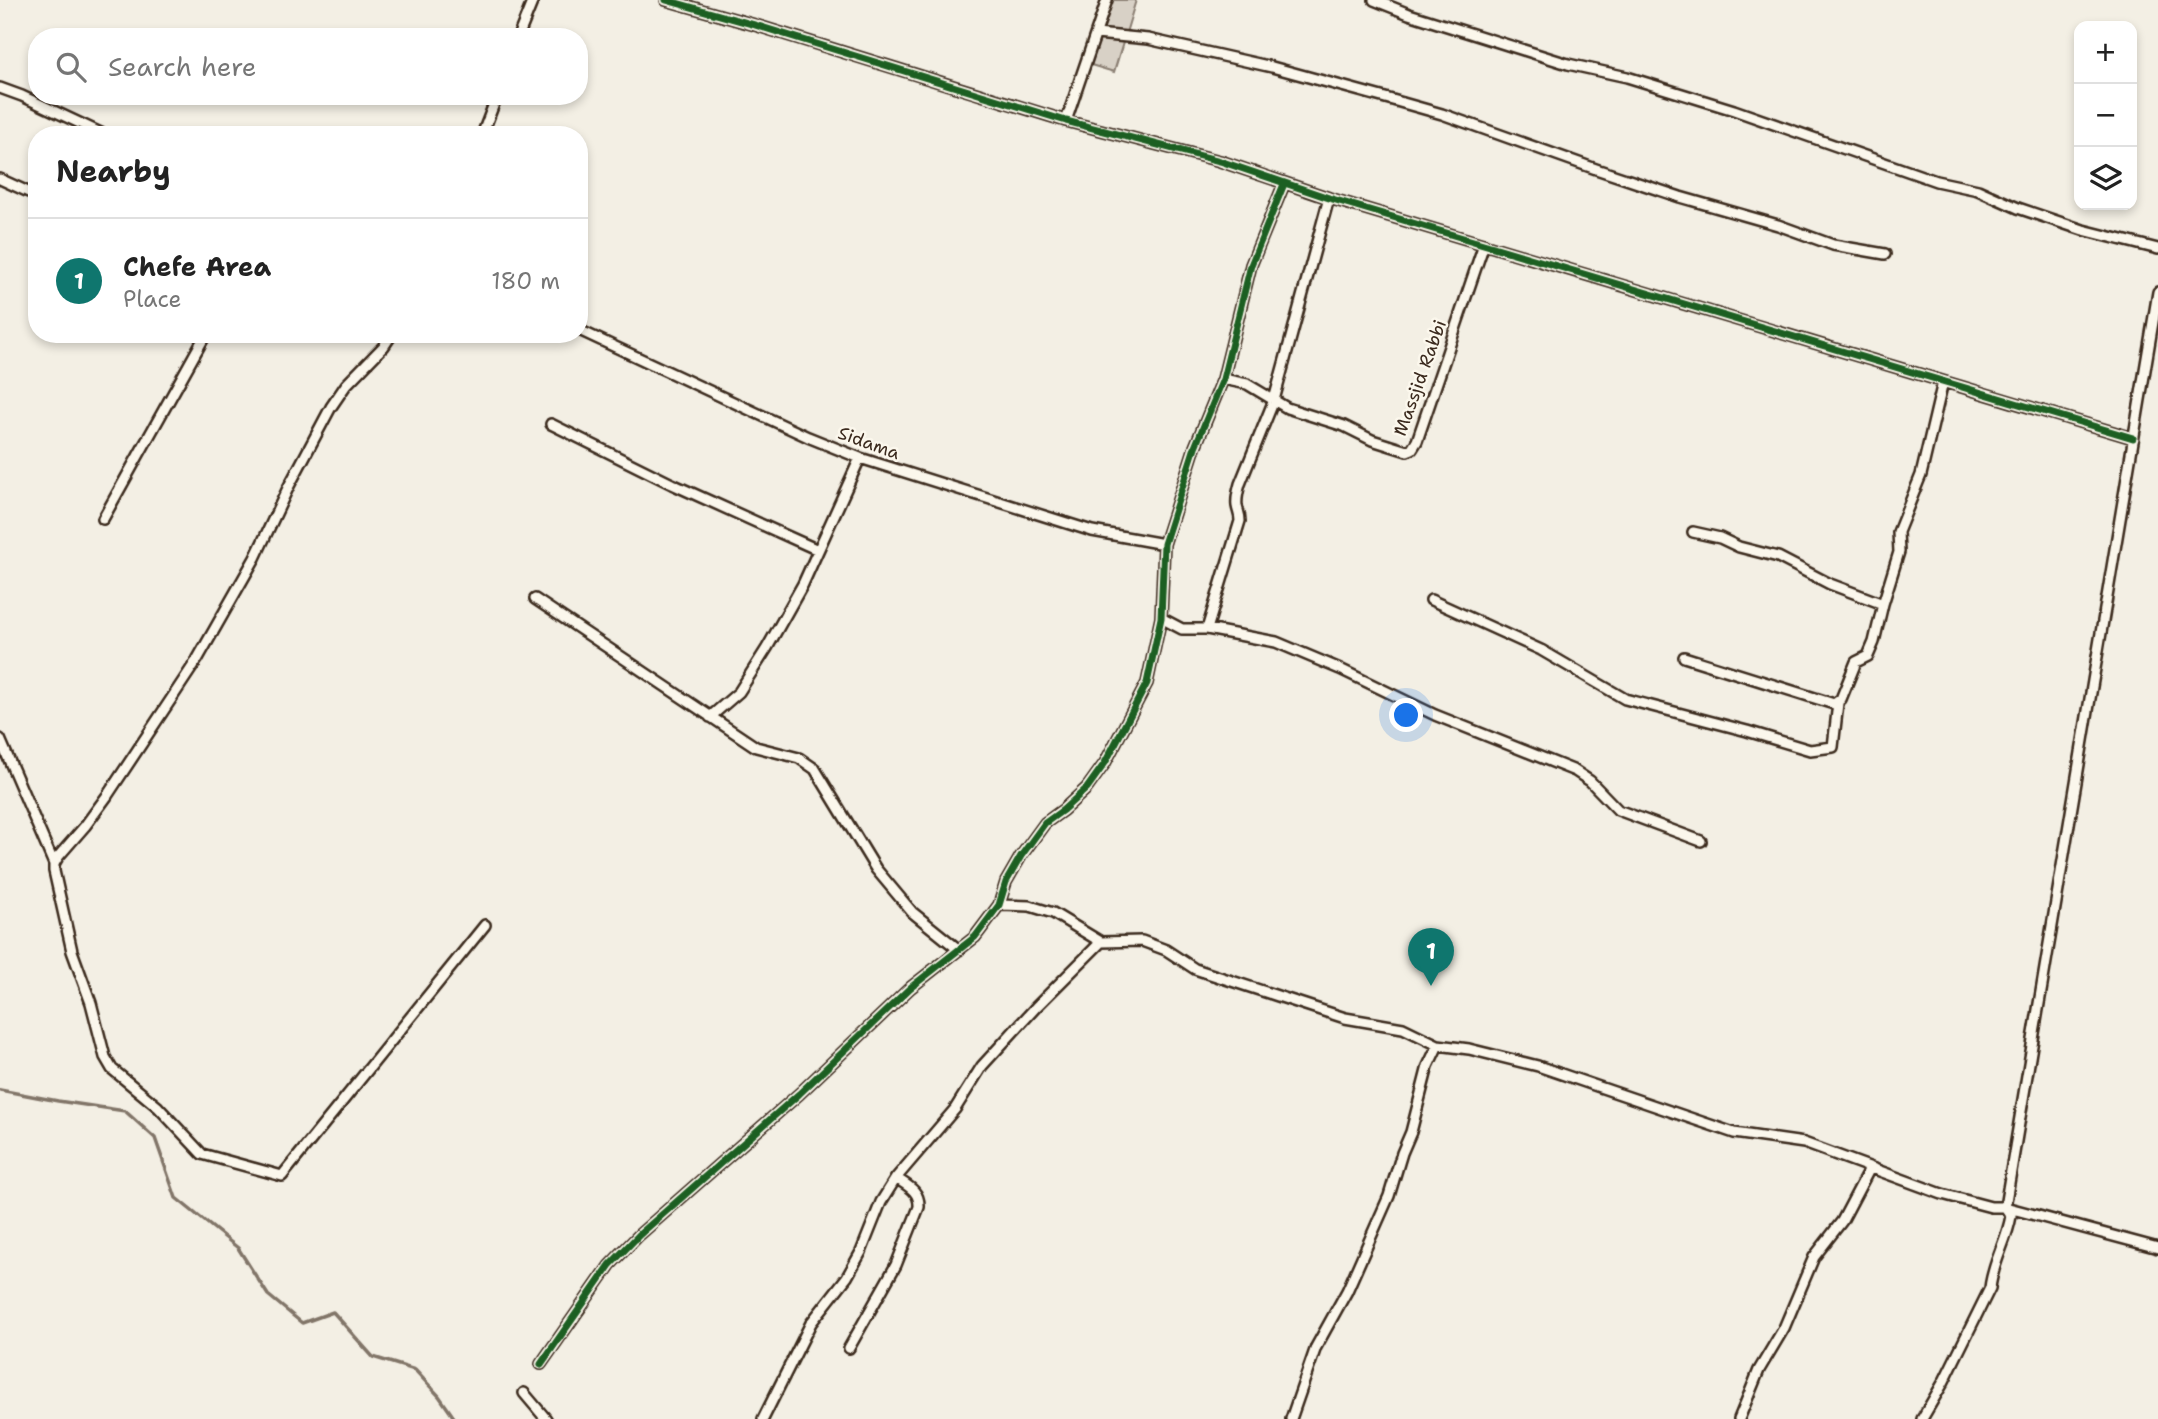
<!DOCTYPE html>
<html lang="en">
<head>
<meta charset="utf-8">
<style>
  :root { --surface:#fff; --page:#f6f6f6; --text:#222; --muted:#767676; --line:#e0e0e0; --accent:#0f766e }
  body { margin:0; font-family:"Shantell Sans",sans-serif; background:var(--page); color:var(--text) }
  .controls { position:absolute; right:21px; top:21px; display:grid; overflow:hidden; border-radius:14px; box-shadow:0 4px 10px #0003 }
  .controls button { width:63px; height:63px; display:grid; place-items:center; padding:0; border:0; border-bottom:2px solid var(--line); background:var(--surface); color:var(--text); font:35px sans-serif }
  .you { position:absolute; left:1407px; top:716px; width:24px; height:24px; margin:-18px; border:5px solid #fff; border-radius:50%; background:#1a73e8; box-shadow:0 0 0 10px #1a73e833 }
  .badge { display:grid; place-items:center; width:46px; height:46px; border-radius:50%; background:var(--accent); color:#fff; font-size:23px; font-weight:700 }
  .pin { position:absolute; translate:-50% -58px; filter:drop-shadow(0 2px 4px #0008) }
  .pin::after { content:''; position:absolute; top:37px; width:24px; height:21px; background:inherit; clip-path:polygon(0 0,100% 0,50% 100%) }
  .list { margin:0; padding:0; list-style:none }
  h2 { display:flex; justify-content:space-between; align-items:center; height:91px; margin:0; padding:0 28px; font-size:30px }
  h2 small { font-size:23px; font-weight:400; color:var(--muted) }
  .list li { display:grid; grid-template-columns:46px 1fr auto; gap:21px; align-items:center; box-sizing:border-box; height:126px; padding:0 28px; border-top:2px solid var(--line) }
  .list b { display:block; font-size:26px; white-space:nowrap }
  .list p { margin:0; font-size:23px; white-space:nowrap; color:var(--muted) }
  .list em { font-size:23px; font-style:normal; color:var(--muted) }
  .icon { flex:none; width:38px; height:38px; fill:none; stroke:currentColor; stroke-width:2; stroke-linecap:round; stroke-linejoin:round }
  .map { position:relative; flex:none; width:2158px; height:1419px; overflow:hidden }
  .search { position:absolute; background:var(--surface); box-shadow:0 4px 10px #0003; left:28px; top:28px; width:560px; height:77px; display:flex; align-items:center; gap:18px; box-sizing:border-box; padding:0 24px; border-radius:28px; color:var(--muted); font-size:26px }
  .panel { position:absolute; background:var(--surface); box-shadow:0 4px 10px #0003; left:28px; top:126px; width:560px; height:217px; border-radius:28px }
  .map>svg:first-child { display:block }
</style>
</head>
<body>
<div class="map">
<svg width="2158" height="1419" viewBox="0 0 2158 1419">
  <rect width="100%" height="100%" fill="#f3efe4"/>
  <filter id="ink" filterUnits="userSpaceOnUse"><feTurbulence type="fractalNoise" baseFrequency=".0143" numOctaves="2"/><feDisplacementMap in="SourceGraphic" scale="14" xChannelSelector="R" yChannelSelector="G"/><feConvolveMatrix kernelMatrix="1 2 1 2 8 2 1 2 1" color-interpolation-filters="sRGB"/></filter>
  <g filter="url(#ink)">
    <!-- green -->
    <path fill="#d8d1c6" stroke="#8a7e72" stroke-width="2" d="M1111 0H1136L1114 72 1091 65Z"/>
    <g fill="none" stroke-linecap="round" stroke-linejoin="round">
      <!-- stream -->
      <path stroke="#817468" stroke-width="3.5" d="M0 1090 58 1101 125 1111 155 1138 176 1198 238 1248 268 1295 302 1323 333 1312 373 1357 415 1370 439 1396 455 1419"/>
      <!-- street casing -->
      <g stroke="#3b2a1e" stroke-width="14">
        <path id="street" d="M666 0 755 25 1066 121 1220 161 1329 198 2133 438
          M1374 0 1409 14 1568 64 1627 77 1734 110 1936 181 1978 190 2018 208 2083 230 2158 249
          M1096 34 1148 39 1272 67 1389 99 1442 114 1596 169 1680 197 1778 225 1833 245 1885 254
          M518 37 533 0
          M0 88 22 96 105 135
          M1066 121 1107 0
          M482 135 497 96
          M0 179 37 196
          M579 330 808 437 860 458 1092 531 1164 544
          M392 334 384 346 346 385 331 407 289 486 255 558 197 660 107 796 85 826 58 857 54 864V871L72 951 91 1003 105 1057 112 1069 158 1107 202 1154 282 1176 485 925
          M1223 379 1247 384 1287 408 1344 426 1372 440 1407 451 1412 449 1417 441 1484 244
          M551 424 672 484 818 550
          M103 519 206 334
          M1693 532 1720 538 1739 547 1778 557 1830 584 1883 604
          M535 599 756 747 799 758 815 769 876 869 912 912 959 950
          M1431 600 1541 650 1625 699 1747 731 1810 750 1833 747 1838 703
          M1161 618 1182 629H1207L1276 642 1340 669 1435 715 1575 771 1590 781 1618 810 1701 841
          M1207 629 1240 521C1240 514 1238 512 1237 506 1236 499 1238 491 1240 484L1274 400 1329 198
          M1684 657 1834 704 1841 699 1856 662 1868 656 1874 642 1883 604 1899 552 1898 532 1921 475 1943 382
          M710 717 739 692 767 648 803 584 860 458
          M0 739 54 864
          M999 905 1030 906 1053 913 1101 942 1142 941 1166 950 1195 969 1345 1018 1403 1028 1438 1045 1469 1049 1538 1066 1734 1133 1804 1143 1942 1194 1991 1207H2005L2158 1248
          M849 1348 896 1265 919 1207C920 1191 908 1186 896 1178
          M541 1364 610 1265 639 1235 799 1094 910 988 975 937 999 905 1006 882 1021 856 1045 823 1063 810 1087 788 1105 763 1147 683 1161 618 1164 544 1195 447 1223 379 1251 265 1284 184
          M524 1393 546 1419
          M763 1419 811 1323 847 1277 861 1252 881 1202 896 1178 955 1109 982 1066 1036 1007 1101 942
          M1291 1419 1316 1347 1347 1291 1389 1196 1402 1153 1411 1132 1428 1066 1438 1045
          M1739 1419 1759 1370 1784 1328 1814 1257 1842 1221 1870 1168
          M1922 1419 1943 1383 1990 1288C1993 1261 2007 1241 2011 1216L2005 1207 2158 292"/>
      </g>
      <!-- street -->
      <use href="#street" stroke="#fbf7ec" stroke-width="9"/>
      <!-- cycleway casing -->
      <g stroke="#fbf7ec" stroke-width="11">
        <path id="cycleway" d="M666 0 755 25 1066 121 1220 161 1329 198 2133 438
          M541 1364 610 1265 639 1235 799 1094 910 988 975 937 999 905 1006 882 1021 856 1045 823 1063 810 1087 788 1105 763 1147 683 1161 618 1164 544 1195 447 1223 379 1251 265 1284 184"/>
      </g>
      <!-- cycleway -->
      <use href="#cycleway" stroke="#1b5e20" stroke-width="7"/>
    </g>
  </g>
  <g text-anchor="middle" stroke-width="5" stroke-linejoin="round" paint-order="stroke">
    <!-- street labels -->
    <g font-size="18" fill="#3b2a1e" stroke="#fbf7ec">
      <text transform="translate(1420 378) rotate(-70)" y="6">Massjid Rabbi</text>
      <text transform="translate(869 443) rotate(20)" y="6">Sidama</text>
    </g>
  </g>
</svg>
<div class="controls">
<button>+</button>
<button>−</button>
<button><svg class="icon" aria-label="layers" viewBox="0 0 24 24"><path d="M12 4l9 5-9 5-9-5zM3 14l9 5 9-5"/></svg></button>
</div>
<div class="you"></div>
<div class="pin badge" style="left:1431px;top:986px">1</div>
<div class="search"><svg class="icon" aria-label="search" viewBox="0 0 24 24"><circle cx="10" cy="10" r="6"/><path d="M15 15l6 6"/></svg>Search here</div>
<section class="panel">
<h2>Nearby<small></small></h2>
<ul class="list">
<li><span class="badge">1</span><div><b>Chefe Area</b><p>Place</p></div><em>180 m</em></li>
</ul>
</section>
</div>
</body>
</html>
